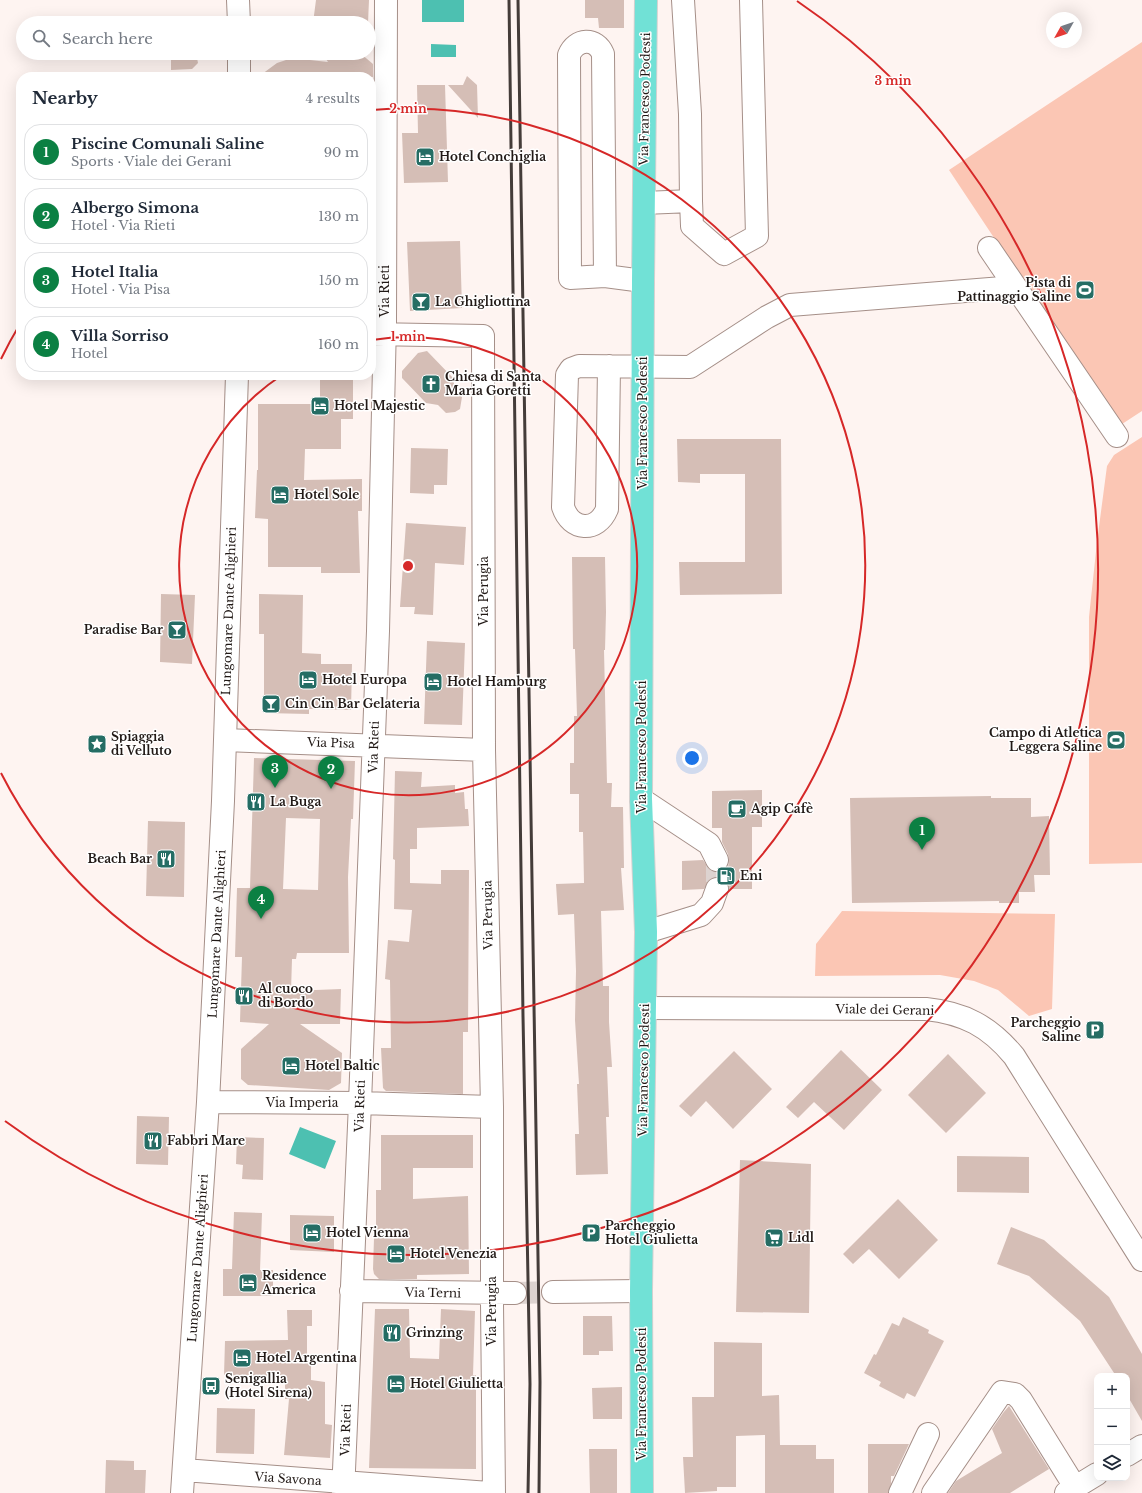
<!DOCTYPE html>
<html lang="en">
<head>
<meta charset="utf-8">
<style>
  :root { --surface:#fff; --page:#f2f2f3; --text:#1f2937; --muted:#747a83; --line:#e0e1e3; --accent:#0b8043 }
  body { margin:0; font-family:"Libre Baskerville",serif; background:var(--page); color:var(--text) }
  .controls { position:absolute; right:12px; bottom:12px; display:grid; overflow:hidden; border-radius:8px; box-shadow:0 4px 16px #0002 }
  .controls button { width:36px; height:36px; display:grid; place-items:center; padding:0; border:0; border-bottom:1px solid var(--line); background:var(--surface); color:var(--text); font:20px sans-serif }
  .compass { position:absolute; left:1046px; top:12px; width:36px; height:36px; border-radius:50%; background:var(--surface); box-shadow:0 4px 16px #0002; rotate:230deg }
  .you { position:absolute; left:692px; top:758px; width:14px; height:14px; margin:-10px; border:3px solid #fff; border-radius:50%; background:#1a73e8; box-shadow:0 0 0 6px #1a73e833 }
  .badge { display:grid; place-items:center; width:26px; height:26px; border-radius:50%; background:var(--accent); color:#fff; font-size:13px; font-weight:700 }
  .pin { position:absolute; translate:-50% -33px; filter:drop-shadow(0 1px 2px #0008) }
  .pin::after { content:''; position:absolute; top:21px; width:14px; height:12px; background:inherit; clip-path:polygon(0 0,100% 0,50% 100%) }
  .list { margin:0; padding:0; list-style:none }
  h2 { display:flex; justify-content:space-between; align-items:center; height:52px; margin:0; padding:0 16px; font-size:17px }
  h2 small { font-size:13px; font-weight:400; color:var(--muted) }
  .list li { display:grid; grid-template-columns:26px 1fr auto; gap:12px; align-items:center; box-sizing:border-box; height:56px; margin:0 8px 8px; padding:0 8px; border:1px solid var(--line); border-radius:16px }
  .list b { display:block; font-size:15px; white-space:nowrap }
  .list p { margin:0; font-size:13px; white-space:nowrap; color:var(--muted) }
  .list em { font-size:13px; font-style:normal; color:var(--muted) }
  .icon { flex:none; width:22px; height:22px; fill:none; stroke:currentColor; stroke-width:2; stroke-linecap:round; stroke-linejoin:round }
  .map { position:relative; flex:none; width:1142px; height:1493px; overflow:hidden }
  .search { position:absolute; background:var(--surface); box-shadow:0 4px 16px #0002; left:16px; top:16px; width:360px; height:44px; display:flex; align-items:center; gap:10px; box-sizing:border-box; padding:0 14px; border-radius:22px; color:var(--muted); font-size:15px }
  .panel { position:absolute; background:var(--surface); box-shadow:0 4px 16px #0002; left:16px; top:72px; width:360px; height:308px; border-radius:16px }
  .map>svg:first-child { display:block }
</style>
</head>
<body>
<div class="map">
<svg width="1142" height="1493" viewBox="0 0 1142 1493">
  <rect width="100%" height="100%" fill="#fef4f1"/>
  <!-- green -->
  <path fill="#fbc6b4" d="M1142 42V411L1119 426 949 170Z
    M1142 437V863L1089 864V617L1097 542 1107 466 1114 455Z
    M842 911 1055 914 1052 1009 1029 1016 998 990 974 981 940 975 815 976 816 944Z"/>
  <!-- water -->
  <path fill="#4dc0b1" d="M422 0H464V22H422Z
    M431 44 456 45V57H431Z
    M300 1127 336 1141 325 1169 289 1154Z"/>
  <!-- building -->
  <path fill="#d5beb6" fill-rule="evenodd" d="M316 0H369L368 23H313Z
    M585 0H624V28H599L598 18H585Z
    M171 53H196L198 63 192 69 171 70Z
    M322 53H360L373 64V77H258L277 63 292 58 328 62Z
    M467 76 477 85 478 118 448 85H463Z
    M417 85H445L448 182 404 183 402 133H418Z
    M460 241 462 308 410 311 407 242Z
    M427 351 454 379V389L462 397 460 409 455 412 446 413 438 405 426 403 402 378V371L418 353Z
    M320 375H353V419H341V449H305L304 480 362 479V511H358L360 573H321V567H268V519L255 518 257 470H258V404H320Z
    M677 439H781L782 594 680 595 679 562H745V474H700V483L678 482Z
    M411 448 448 449 447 485H434V494L410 493Z
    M406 523 466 527 464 565 435 563 433 615 414 614 415 607H400Z
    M572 557H605L606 612 605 650H604L607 783H612L611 807H623L624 868H621L624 910 601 911 603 986H609V1022L612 1067H607L609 1117H606L608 1174 576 1175 575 1134H579L577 1084H579L575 1020 576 971 574 914 558 915 556 884 584 883 583 832H579V794H570V763H574V716H577L575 649H573Z
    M161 594 195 595 192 664 160 662Z
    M259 594 303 595 302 653 321 654V664H352L351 710 309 709V714L264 713V634H259Z
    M427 641 465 643 462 725 424 724Z
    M254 758 355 761 353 819H351L348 877 349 953H297L296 959H292L291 991 341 989 340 1024H300L342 1053 341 1083 329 1090 248 1085 241 1079V1049L269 1024 240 1022 242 957H235L237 888H250ZM286 818 320 819 318 890 283 889Z
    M395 771 422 772 421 787 455 785V793L464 792 465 809H468L469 826 417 828V849H410V883L441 884V870H469L468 1032H463V1094L386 1091 383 1088 381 1048H391L390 980 385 979 388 940 409 942 412 910 394 909 395 860 393 859Z
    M762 790V827H752V889H729L726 881 722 877H715L709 880 704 889 682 890V861L703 860 710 870 717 872 723 871 728 867 729 861 728 854 722 842V828H712V791Z
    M991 796V798H1031V817L1049 816 1050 875H1034L1035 892H1019V903H999V901L852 903 850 798Z
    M148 821 185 822 184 897 146 896Z
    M841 1050 882 1090 844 1130 814 1102 798 1118 786 1107Z
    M734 1051 772 1089 733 1129 706 1101 691 1117 679 1106Z
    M948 1054 986 1093 946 1133 908 1095Z
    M137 1116 169 1117 168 1165 136 1164Z
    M381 1135H473V1168H413V1199L468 1196 469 1274 417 1275V1279H379L374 1274 373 1269 374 1238H376V1190H381Z
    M237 1137 264 1138 263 1180 242 1179 243 1165 236 1164Z
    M957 1156 1029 1157V1193L957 1192Z
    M740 1160 811 1164 809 1313 736 1312Z
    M898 1199 938 1240 899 1279 869 1249 853 1264 843 1254Z
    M234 1212 262 1213 260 1270H273V1296H223V1269H232Z
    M290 1215 334 1216V1252L290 1250Z
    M1011 1227 1044 1240 1109 1297 1142 1354V1421L1127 1395V1376H1116L1080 1321 1029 1276 997 1264Z
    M375 1309H409L410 1358 439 1359 441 1309 475 1311 473 1375H476V1469L369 1468Z
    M287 1310H312V1326H307V1363H311V1380L325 1382V1424L332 1425 330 1458 284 1455 289 1399H285V1377L224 1375 225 1341 288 1340Z
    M583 1316H612L613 1351H599V1355H583Z
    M903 1317 929 1330 928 1333 944 1341 915 1397 907 1393 904 1399 879 1386 881 1382 864 1373 874 1354 876 1355 892 1323 899 1326Z
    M714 1342 762 1343V1396L779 1395 780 1445H816V1459H834V1493H765V1435L736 1436V1487H717V1491L685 1493 683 1457H693L692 1397H714Z
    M622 1387V1419H593L592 1388Z
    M1009 1406 1049 1469 1010 1493H948L956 1481 1002 1453 992 1429 1003 1413Z
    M217 1408 255 1409 254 1454 216 1453Z
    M868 1444H909L894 1476H891V1484L888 1493H868Z
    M589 1449H617V1493H590Z
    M106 1460 134 1461V1470H146L145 1493H105Z"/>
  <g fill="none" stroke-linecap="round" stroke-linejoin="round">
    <!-- minor-tunnel -->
    <path stroke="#ddd3d0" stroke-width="22" stroke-dasharray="22 11" stroke-linecap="butt" d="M717 860V889
      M515 1293 553 1292"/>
    <!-- minor casing -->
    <g stroke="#a58f88" stroke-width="24">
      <path id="minor" d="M238 0 239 23
        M239 77V53
        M691 201 692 226 724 254 757 236 751 0
        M644 203 691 201 690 114 683 0
        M989 248 1117 436
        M605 276 570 278 569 55C576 38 596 37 603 54L605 276 643 281
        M371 334 483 336 484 750 492 1107V1304L494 1493
        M609 366 607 509C597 533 571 531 563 507L567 375 571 369 579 366 690 367 767 317 790 305 1015 287
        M225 740 484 750
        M641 799 709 844 717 860
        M646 932 701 915 712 903 717 889
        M645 1008 926 1009C964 1013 989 1026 1014 1056L1142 1260
        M208 1102 360 1103 492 1107
        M351 1291 515 1293
        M553 1292 641 1291
        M1127 1455 1142 1446
        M184 1470 489 1493
        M182 1493 208 1102 223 801 237 375
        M343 1493 360 1103 378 631 385 322 386 0
        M900 1493 928 1434
        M933 1493 1002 1392 1015 1394 1021 1400 1075 1487
        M1066 1493 1097 1474"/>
    </g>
    <!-- major casing -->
    <g stroke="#d3d1d0" stroke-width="24">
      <path id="major" d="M642 1493 641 1291 646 932 641 799 643 281 646 0"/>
    </g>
    <!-- minor -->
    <use href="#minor" stroke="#fff" stroke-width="22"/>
    <!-- major -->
    <use href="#major" stroke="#71e1d6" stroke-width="22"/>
    <!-- rail -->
    <path stroke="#443c39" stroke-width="3" d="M509 0 523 1016 530 1384 528 1493
      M518 0 540 1382 539 1493"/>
  </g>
  <!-- distance rings -->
  <g fill="none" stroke="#d62828" stroke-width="2">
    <path d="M372 340A229 229 0 1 1 282 375"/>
    <path d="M1 359A457 457 0 0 1 20 324M372 110A457 457 0 1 1 1 773"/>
    <path d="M797 1A686 686 0 1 1 5 1121"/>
  </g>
  <!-- icons -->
  <defs>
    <g id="hotel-square" transform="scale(1)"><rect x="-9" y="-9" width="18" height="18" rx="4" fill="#256d64" stroke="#fff"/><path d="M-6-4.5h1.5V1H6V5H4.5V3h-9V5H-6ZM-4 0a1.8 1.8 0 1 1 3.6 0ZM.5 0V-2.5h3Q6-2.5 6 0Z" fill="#fff"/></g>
    <g id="stadium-square" transform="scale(1)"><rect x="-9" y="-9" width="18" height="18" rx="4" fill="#256d64" stroke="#fff"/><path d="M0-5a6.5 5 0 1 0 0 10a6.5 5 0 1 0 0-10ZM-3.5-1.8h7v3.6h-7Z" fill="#fff"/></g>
    <g id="bar-square" transform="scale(1)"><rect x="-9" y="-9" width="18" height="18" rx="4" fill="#256d64" stroke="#fff"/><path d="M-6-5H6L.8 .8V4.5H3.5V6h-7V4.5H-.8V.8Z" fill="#fff"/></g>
    <g id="church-square" transform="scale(1)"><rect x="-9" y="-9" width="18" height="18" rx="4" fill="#256d64" stroke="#fff"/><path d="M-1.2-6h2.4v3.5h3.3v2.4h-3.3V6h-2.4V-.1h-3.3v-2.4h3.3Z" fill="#fff"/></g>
    <g id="sight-square" transform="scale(1)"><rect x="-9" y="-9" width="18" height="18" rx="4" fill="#256d64" stroke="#fff"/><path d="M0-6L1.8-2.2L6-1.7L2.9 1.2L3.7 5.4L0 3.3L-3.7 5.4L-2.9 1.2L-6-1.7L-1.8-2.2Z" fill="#fff"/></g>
    <g id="restaurant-square" transform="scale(1)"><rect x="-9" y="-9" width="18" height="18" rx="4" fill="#256d64" stroke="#fff"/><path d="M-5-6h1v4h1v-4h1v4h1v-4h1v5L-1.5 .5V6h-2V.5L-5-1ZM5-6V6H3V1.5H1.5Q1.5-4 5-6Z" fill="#fff"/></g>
    <g id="cafe-square" transform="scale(1)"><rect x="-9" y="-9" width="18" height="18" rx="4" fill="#256d64" stroke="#fff"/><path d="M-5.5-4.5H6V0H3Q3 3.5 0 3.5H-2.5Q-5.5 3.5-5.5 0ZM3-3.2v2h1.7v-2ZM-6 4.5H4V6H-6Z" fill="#fff"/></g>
    <g id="fuel-square" transform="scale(1)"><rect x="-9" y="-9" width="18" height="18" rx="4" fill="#256d64" stroke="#fff"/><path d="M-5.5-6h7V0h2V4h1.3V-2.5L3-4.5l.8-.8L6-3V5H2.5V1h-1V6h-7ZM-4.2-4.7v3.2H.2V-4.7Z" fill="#fff"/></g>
    <g id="parking-square" transform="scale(1)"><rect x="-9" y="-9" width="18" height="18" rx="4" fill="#256d64" stroke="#fff"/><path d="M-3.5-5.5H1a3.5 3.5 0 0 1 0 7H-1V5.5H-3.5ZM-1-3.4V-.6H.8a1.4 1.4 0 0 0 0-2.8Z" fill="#fff"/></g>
    <g id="supermarket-square" transform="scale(1)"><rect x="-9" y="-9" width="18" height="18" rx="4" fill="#256d64" stroke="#fff"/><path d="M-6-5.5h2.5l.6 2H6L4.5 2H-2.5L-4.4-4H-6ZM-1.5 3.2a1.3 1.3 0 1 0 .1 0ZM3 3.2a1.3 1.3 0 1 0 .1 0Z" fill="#fff"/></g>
    <g id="bus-square" transform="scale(1)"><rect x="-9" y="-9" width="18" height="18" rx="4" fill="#256d64" stroke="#fff"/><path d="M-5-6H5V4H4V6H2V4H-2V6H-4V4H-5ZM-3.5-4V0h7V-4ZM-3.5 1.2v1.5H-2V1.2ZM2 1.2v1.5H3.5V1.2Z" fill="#fff"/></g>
  </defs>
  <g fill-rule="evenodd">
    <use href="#hotel-square" x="425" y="157"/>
    <use href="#stadium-square" x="1085" y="290"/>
    <use href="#bar-square" x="421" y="302"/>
    <use href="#church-square" x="431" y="384"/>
    <use href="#hotel-square" x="320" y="406"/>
    <use href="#hotel-square" x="280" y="495"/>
    <use href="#bar-square" x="177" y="630"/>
    <use href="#hotel-square" x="308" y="680"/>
    <use href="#hotel-square" x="433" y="682"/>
    <use href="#bar-square" x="271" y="704"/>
    <use href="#stadium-square" x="1116" y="740"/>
    <use href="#sight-square" x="97" y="744"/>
    <use href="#restaurant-square" x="256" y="802"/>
    <use href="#cafe-square" x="737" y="809"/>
    <use href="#restaurant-square" x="166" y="859"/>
    <use href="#fuel-square" x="726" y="876"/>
    <use href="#restaurant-square" x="244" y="996"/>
    <use href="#parking-square" x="1095" y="1030"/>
    <use href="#hotel-square" x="291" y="1066"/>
    <use href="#restaurant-square" x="153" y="1141"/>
    <use href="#hotel-square" x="312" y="1233"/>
    <use href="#parking-square" x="591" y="1233"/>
    <use href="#supermarket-square" x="774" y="1238"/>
    <use href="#hotel-square" x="396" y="1254"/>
    <use href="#hotel-square" x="248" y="1283"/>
    <use href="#restaurant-square" x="392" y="1333"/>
    <use href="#hotel-square" x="242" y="1358"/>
    <use href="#hotel-square" x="396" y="1384"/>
    <use href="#bus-square" x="211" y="1386"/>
  </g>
  <g text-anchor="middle" stroke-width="3" stroke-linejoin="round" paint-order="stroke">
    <!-- street labels -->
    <g font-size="12" fill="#211916" stroke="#fff">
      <text transform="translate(645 99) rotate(-89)" y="4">Via Francesco Podesti</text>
      <text transform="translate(385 291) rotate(-90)" y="4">Via Rieti</text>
      <text transform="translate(643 423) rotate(-90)" y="4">Via Francesco Podesti</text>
      <text transform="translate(484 591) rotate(-90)" y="4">Via Perugia</text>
      <text transform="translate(229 611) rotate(-88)" y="4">Lungomare Dante Alighieri</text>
      <text transform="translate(331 743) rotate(2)" y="4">Via Pisa</text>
      <text transform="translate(374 747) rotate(-88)" y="4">Via Rieti</text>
      <text transform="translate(642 747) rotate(-90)" y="4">Via Francesco Podesti</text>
      <text transform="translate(488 915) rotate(-91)" y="4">Via Perugia</text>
      <text transform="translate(217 934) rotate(-87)" y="4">Lungomare Dante Alighieri</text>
      <text transform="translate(885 1010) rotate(1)" y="4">Viale dei Gerani</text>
      <text transform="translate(644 1070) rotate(-89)" y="4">Via Francesco Podesti</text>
      <text x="302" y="1107">Via Imperia</text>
      <text transform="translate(360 1106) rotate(-88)" y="4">Via Rieti</text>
      <text transform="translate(198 1258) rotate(-86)" y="4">Lungomare Dante Alighieri</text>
      <text transform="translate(433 1293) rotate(1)" y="4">Via Terni</text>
      <text transform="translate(492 1311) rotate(-90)" y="4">Via Perugia</text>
      <text transform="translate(642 1394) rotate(-90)" y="4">Via Francesco Podesti</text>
      <text transform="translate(346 1430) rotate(-88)" y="4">Via Rieti</text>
      <text transform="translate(288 1479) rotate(4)" y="4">Via Savona</text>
    </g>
    <!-- poi labels -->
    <g font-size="12" font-weight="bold" fill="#211916" stroke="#fff" text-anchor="start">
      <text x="439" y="161">Hotel Conchiglia</text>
      <text x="1071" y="287" text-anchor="end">Pista di<tspan x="1071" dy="14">Pattinaggio Saline</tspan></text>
      <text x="435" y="306">La Ghigliottina</text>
      <text x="445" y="381">Chiesa di Santa<tspan x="445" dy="14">Maria Goretti</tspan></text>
      <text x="334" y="410">Hotel Majestic</text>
      <text x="294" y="499">Hotel Sole</text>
      <text x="163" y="634" text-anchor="end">Paradise Bar</text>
      <text x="322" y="684">Hotel Europa</text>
      <text x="447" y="686">Hotel Hamburg</text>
      <text x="285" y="708">Cin Cin Bar Gelateria</text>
      <text x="1102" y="737" text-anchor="end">Campo di Atletica<tspan x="1102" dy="14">Leggera Saline</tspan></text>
      <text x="111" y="741">Spiaggia<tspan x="111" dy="14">di Velluto</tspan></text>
      <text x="270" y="806">La Buga</text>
      <text x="751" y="813">Agip Cafè</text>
      <text x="152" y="863" text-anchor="end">Beach Bar</text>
      <text x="740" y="880">Eni</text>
      <text x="258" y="993">Al cuoco<tspan x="258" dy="14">di Bordo</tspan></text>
      <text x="1081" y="1027" text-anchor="end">Parcheggio<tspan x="1081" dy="14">Saline</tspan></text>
      <text x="305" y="1070">Hotel Baltic</text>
      <text x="167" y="1145">Fabbri Mare</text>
      <text x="605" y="1230">Parcheggio<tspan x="605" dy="14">Hotel Giulietta</tspan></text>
      <text x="326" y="1237">Hotel Vienna</text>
      <text x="788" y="1242">Lidl</text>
      <text x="410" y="1258">Hotel Venezia</text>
      <text x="262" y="1280">Residence<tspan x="262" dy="14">America</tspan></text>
      <text x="406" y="1337">Grinzing</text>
      <text x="256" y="1362">Hotel Argentina</text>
      <text x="225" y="1383">Senigallia<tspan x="225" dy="14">(Hotel Sirena)</tspan></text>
      <text x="410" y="1388">Hotel Giulietta</text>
    </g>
  </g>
  <circle cx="408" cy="566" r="6" fill="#d62828" stroke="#fff" stroke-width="2"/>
  <g font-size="12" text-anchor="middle" font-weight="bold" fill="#d62828" stroke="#fff" stroke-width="3" stroke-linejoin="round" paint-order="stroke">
    <text x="893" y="85">3 min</text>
    <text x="408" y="113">2 min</text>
    <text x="408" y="341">1 min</text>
  </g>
</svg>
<div class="controls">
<button>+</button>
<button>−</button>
<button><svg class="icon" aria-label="layers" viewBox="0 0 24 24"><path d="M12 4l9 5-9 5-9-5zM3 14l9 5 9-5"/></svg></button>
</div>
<svg class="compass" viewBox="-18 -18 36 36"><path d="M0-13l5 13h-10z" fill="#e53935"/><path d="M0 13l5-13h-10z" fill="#747a83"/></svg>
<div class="you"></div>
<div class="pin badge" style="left:922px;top:850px">1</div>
<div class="pin badge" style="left:331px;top:789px">2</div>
<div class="pin badge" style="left:275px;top:788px">3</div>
<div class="pin badge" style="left:261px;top:919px">4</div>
<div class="search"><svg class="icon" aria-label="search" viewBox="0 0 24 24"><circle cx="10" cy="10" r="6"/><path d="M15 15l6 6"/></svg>Search here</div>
<section class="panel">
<h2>Nearby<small>4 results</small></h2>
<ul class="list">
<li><span class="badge">1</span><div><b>Piscine Comunali Saline</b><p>Sports · Viale dei Gerani</p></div><em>90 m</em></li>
<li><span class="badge">2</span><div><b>Albergo Simona</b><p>Hotel · Via Rieti</p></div><em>130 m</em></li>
<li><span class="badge">3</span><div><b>Hotel Italia</b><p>Hotel · Via Pisa</p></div><em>150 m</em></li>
<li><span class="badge">4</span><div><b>Villa Sorriso</b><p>Hotel</p></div><em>160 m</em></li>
</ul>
</section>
</div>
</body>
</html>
